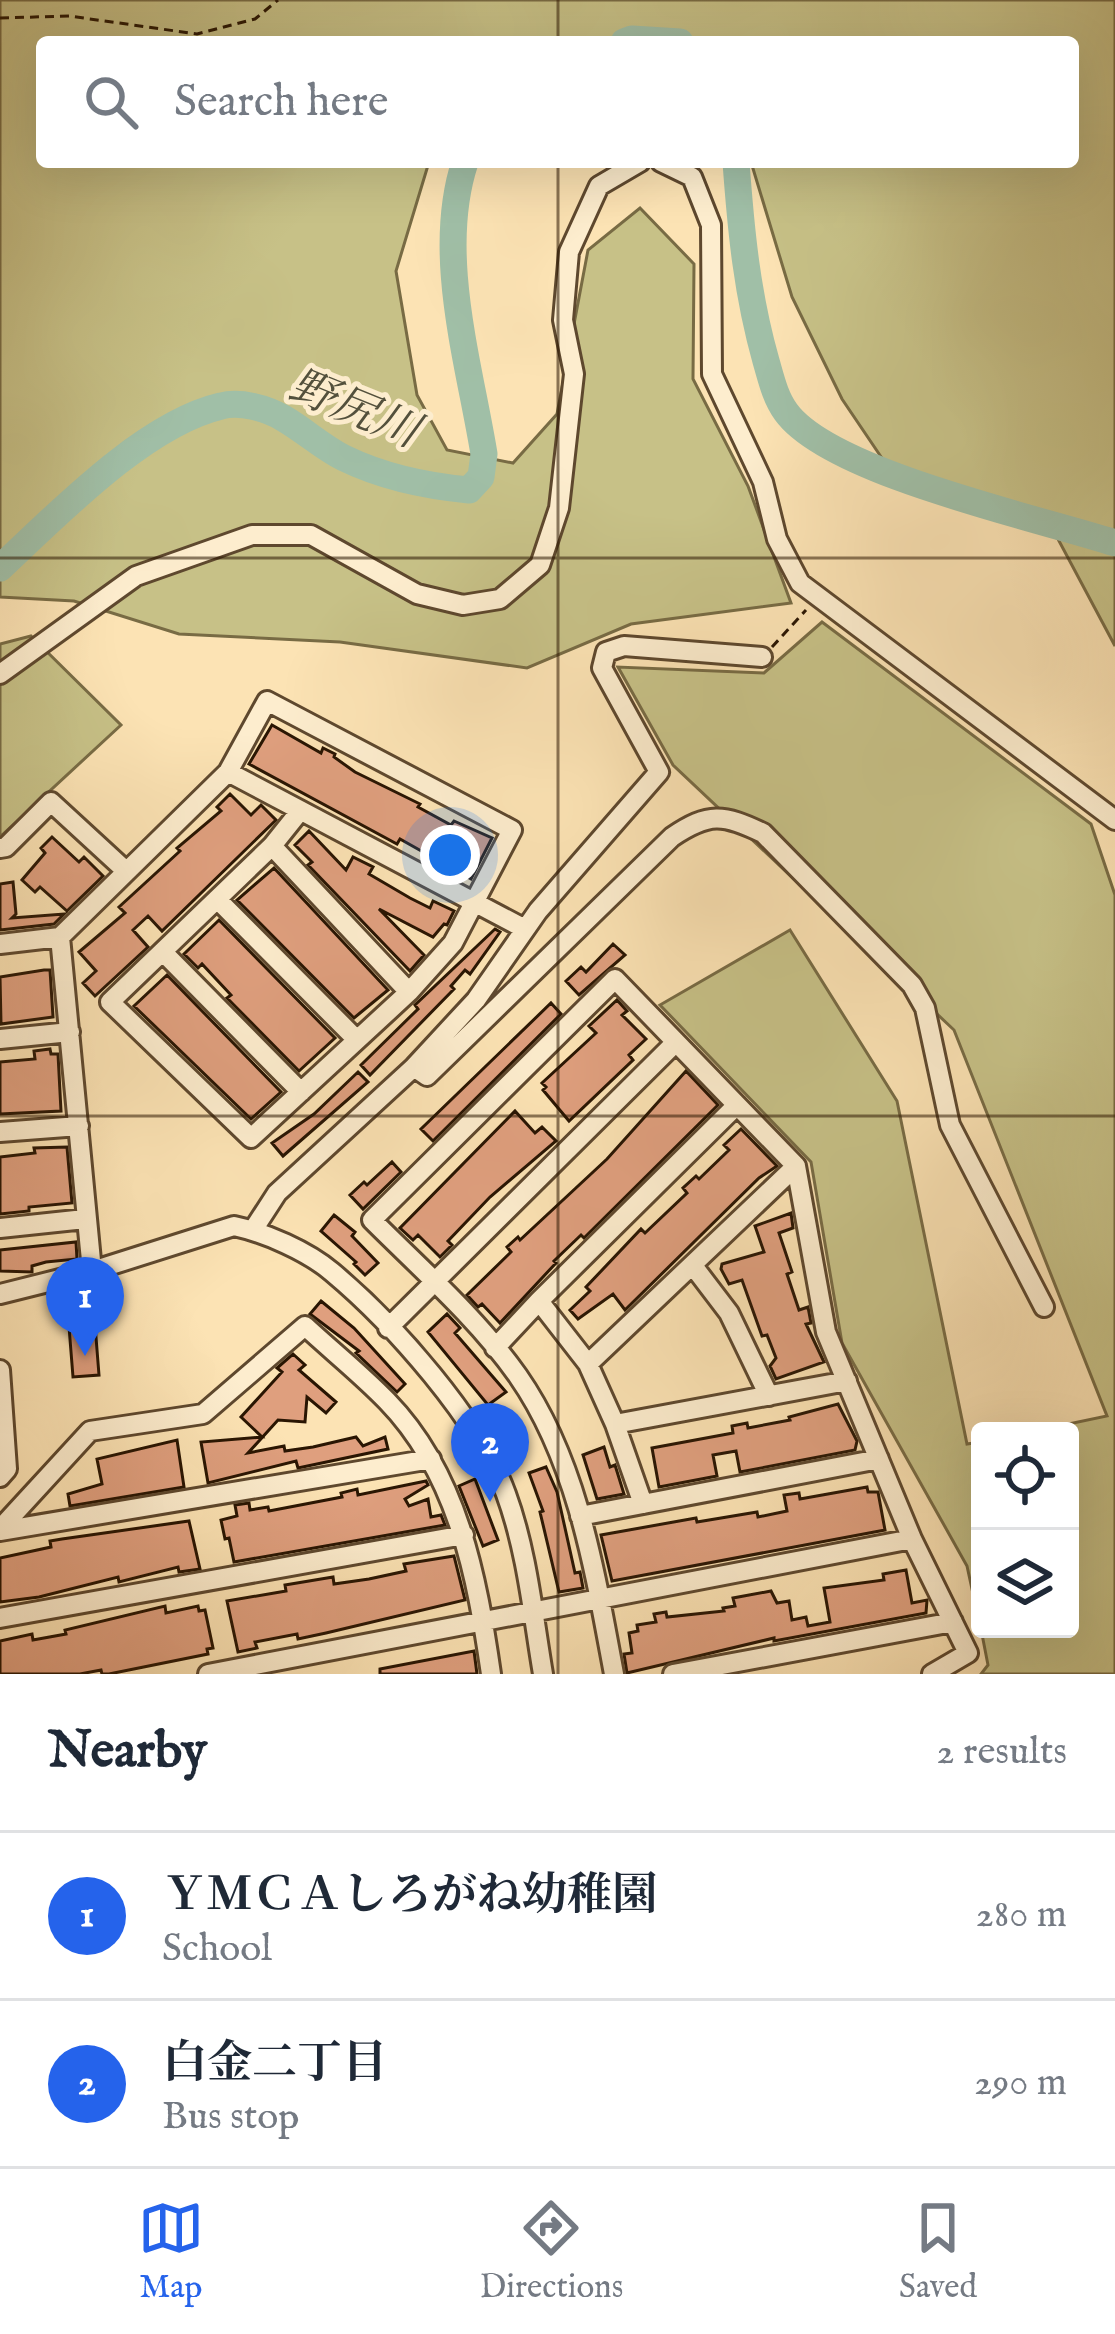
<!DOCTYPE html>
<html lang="en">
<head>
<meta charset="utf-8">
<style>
  :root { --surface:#fff; --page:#f6f6f7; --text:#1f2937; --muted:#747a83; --line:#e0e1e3; --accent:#2563eb }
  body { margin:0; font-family:"IM FELL English","Noto Serif JP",serif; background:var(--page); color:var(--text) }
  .controls { position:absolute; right:36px; bottom:36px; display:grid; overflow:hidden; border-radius:12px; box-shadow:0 12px 48px #0002 }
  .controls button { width:108px; height:108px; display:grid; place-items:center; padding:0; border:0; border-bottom:3px solid var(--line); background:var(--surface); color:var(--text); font:60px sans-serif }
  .you { position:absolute; left:450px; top:855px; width:42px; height:42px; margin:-30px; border:9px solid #fff; border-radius:50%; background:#1a73e8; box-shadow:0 0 0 18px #1a73e833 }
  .badge { display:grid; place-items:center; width:78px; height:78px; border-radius:50%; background:var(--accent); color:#fff; font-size:39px; font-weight:700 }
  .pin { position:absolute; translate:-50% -99px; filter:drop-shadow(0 3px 6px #0008) }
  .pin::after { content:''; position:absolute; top:63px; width:42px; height:36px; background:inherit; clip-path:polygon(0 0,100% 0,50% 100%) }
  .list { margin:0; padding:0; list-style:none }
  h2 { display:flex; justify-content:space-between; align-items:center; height:156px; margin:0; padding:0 48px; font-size:51px }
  h2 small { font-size:39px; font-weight:400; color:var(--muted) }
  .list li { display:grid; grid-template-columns:78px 1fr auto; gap:36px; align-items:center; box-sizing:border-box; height:168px; padding:0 48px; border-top:3px solid var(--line) }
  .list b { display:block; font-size:45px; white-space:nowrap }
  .list p { margin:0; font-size:39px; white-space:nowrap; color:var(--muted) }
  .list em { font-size:39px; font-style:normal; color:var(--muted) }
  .icon { flex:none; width:66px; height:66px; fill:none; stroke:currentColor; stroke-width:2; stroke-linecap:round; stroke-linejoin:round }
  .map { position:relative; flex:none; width:1115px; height:1674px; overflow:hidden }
  .search { position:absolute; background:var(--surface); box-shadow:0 12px 48px #0002; left:36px; right:36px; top:36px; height:132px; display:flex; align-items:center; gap:30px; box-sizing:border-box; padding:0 42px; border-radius:12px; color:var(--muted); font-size:45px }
  .sheet { height:492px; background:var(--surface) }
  nav { display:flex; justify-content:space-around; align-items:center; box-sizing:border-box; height:168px; border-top:3px solid var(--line); background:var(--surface); font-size:33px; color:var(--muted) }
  nav a { display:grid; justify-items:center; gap:6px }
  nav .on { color:var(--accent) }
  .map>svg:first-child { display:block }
</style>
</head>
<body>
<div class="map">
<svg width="1115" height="1674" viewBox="0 0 1115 1674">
  <rect width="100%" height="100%" fill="#fce3b4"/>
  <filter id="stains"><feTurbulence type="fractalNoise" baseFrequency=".00167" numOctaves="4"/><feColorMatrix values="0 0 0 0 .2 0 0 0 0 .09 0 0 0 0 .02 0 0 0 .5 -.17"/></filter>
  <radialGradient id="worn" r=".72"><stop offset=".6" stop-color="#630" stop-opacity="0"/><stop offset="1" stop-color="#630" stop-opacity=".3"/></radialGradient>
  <!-- green -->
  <path fill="#c7c187" stroke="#786b44" stroke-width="3" d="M0 0H1115V646L1058 539 1010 505 894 476 842 399 792 297 751 162H1073V42H42V162H429L396 271 417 395 447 450 513 463 557 414 588 250 640 208 694 264 693 379 748 486 791 603 631 624 527 668 340 642 179 634 74 601 0 597Z
    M822 622 1091 824 1115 895V1674H981L988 1665 981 1629H1070V1431H1035L1107 1416 954 1030 673 765 618 667 764 673Z
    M31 636 121 725 0 837V644Z
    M790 930 897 1101 967 1444 980 1442V1626L967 1566 842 1343 811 1162 660 1005Z"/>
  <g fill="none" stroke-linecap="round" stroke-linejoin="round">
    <!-- river -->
    <path stroke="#a0bfa7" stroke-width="27" d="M624 42 632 39 680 42
      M736 162C741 231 747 294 766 361 771 378 775 397 786 412 830 473 1038 518 1115 543
      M0 568C57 515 144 424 221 406 240 401 266 408 283 418 304 430 322 447 344 458 383 477 426 486 469 490L481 477 484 454C469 362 435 253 465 162"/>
  </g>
  <!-- building -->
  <path fill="#df9f7e" stroke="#291502" stroke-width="3" d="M272 725 321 753 323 748 335 754 334 757 355 772 420 804 418 807 451 825 454 821 492 838 471 879 400 839 397 844 249 764Z
    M230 794 251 815 261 805 276 820 162 931 148 916 133 930 148 947 95 996 83 983 96 971 79 952 125 913 119 907 180 851 177 848 221 811 217 807Z
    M309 831 346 870 353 857 373 867 369 874 410 898 430 908 433 901 454 911 447 925 444 924 433 937 379 909 424 955 410 971 308 865 312 862 295 845Z
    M52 837 79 862 84 857 103 876 67 911 40 887 35 892 22 880 45 853 41 848Z
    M274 868 388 990 354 1018 237 900Z
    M13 882 16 914 12 918 64 914 54 924 0 930V884Z
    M219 920 335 1038 299 1071 227 998 231 995 202 964 198 968 184 954Z
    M495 929 500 932 470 974 465 970 451 986 454 989 370 1075 361 1065 418 1009 415 1005Z
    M613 944 625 955 579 995 566 981 581 967 586 972Z
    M44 970H50L53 1017 1 1024 0 977Z
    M167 975 281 1092 251 1119 134 1006Z
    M617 1000 627 1011 622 1015 646 1039 629 1055 633 1060 569 1121 543 1090 546 1087 542 1083 596 1033 589 1026Z
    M551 1003 561 1014 433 1141 421 1129Z
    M50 1049 51 1054H58L61 1111 0 1114V1062L35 1059 34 1051Z
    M686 1071 718 1105 584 1238 581 1235 554 1261 556 1263 500 1323 482 1304 478 1307 467 1295 511 1252 507 1247 518 1237 520 1240 607 1159Z
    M358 1072 368 1082 283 1156 272 1143 314 1114Z
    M515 1111 535 1133 542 1127 556 1141 490 1197 448 1241 452 1245 440 1257 418 1235 413 1240 400 1228Z
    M741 1129 777 1166 759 1178 625 1310 613 1294 578 1319 570 1310 590 1291 586 1287 641 1229 645 1233 687 1193 683 1188 696 1176 699 1179 729 1150 724 1145Z
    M67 1147 72 1203 29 1207V1211L0 1214V1157L35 1153 34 1148Z
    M392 1162 401 1172 363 1209 350 1195 364 1182 367 1185Z
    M791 1213 793 1228 779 1233 792 1272 787 1274 799 1310 808 1307 811 1323 806 1324 824 1362 776 1379 770 1366 776 1358 767 1335 762 1336 742 1280 729 1284 721 1269 722 1264 764 1252 755 1226Z
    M334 1215 355 1232 352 1236 378 1263 365 1275 354 1264 356 1262 321 1231Z
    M76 1242 77 1259 46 1262 32 1266V1272L0 1271V1250Z
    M321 1301 354 1328 405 1384 397 1392 356 1353 359 1351 310 1314Z
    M94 1312 99 1375 73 1377 68 1314Z
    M447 1314 460 1328 455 1333 506 1392 488 1405 428 1332Z
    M293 1354 305 1365 299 1370 336 1402 326 1413 307 1397 305 1422 278 1420 248 1453 284 1446 285 1451 313 1447 356 1437 363 1446 385 1437 388 1449 298 1468 296 1461 208 1483 201 1442 262 1437 241 1417 282 1372 277 1368Z
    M838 1404 857 1441 855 1450 740 1472 736 1451 713 1455 717 1476 659 1487 652 1448 733 1433 732 1426 747 1423 748 1428 790 1420 789 1417Z
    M177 1440 184 1487 70 1506 68 1494 102 1484 97 1459Z
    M604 1447 610 1467 615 1465 624 1494 597 1499 583 1455Z
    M546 1467 557 1492 575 1573 580 1572 583 1588 559 1592 540 1512 543 1511 529 1473Z
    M475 1479 498 1540 483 1546 459 1486Z
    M426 1481 428 1485 405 1499 409 1506 428 1499 431 1517 441 1515 445 1525 234 1562 229 1538 225 1539 221 1520 237 1516 235 1505 249 1503 250 1510 268 1507 269 1511 342 1497 341 1493 357 1489 358 1495Z
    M867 1487 868 1492H878L885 1530 612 1581 601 1535 696 1518 697 1522 757 1512 758 1517 787 1511 784 1495 799 1493 800 1499Z
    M189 1521 200 1569 179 1572 178 1567 119 1582 118 1577 39 1597 0 1602V1558L51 1547 50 1541 62 1539Z
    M454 1556 465 1600 326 1633 298 1639 297 1634 255 1642 257 1648 238 1652 227 1601 286 1591 285 1585 333 1577 334 1584 369 1579 406 1571 404 1564Z
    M906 1570 912 1603 927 1600 926 1613 774 1641V1638L627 1673 624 1654 632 1653 629 1633 638 1631 637 1625 656 1622 654 1614 666 1612 667 1617 724 1611 723 1608 735 1606 733 1598 771 1591 777 1603 789 1601 792 1620 806 1617 808 1626 830 1622 824 1588 884 1580 883 1574Z
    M165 1606 166 1613 198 1606 199 1611 205 1610 213 1648 207 1649 208 1654 109 1674H102L101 1670 80 1674H0V1641L32 1634 33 1640 66 1634 65 1630Z
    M474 1651 477 1674H380V1669Z"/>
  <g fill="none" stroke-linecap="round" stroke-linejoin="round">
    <!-- minor casing -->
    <g stroke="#5e482e" stroke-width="24">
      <path id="minor" d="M661 162 692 177 711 225 712 374 763 482 777 539 800 583 1115 820
        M0 674 136 576 252 535H311L417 594 463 605 500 599 540 565 559 508 574 374 563 320 569 252 599 186 640 162
        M228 772 267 701 512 830 453 943 409 992 251 1138 110 1002 272 846 300 811
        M272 846 409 992
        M0 848 6 847 51 802 126 871
        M217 899 357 1040
        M0 944 60 937
        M163 952 301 1092
        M0 1039 70 1032
        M414 1067 427 1076 672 837C709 812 723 814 763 833L912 985 925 1008 950 1125 1044 1307
        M0 1132 79 1126
        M0 1228 85 1219
        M253 1230 277 1193 414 1067 476 1000 538 911 659 772 602 668 606 652 624 646 762 657
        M694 1267 729 1313 769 1396
        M92 1271 60 937 228 772 525 929
        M0 1294 92 1271 234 1226C266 1233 307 1251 332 1272 393 1323 480 1421 506 1494 527 1551 533 1615 543 1674
        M539 1301 737 1105
        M388 1328 676 1042
        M495 1348 539 1301 588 1364 615 1424 643 1504
        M588 1364 796 1166
        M0 1370 7 1469 0 1477
        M615 1424 847 1381
        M580 1516 879 1459
        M0 1529 90 1431 203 1414 305 1326C332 1351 362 1375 387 1401 458 1474 477 1577 491 1674
        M0 1531 431 1459
        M0 1618 464 1535
        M208 1674 912 1539 968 1653 932 1674
        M614 1674C595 1573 578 1462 518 1376 477 1318 422 1270 372 1220L615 979 796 1166 826 1332 912 1539
        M673 1674 953 1622"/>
    </g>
    <!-- path -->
    <path stroke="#291502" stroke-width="3" stroke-dasharray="9 6" stroke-linecap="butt" d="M0 18 69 16 197 34 255 19 278 0
      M772 647 806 610"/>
    <!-- minor -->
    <use href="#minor" stroke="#fdedce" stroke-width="18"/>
  </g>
  <!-- grid -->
  <path fill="none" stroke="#291502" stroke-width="3" stroke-opacity="0.55" d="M558 0V42M558 162V1674M0 558H1115M0 1116H1115"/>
  <g text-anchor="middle" stroke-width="10" stroke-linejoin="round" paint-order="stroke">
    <!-- water labels -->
    <g font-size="45" font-style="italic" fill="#53503c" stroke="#fdedce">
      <text transform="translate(355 407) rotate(22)" y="16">野尻川</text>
    </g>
  </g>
  <rect width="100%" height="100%" filter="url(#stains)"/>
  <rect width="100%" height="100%" fill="url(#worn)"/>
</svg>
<div class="controls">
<button><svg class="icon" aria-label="locate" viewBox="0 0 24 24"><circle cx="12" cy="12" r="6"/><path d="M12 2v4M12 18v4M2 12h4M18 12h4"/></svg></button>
<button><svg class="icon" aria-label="layers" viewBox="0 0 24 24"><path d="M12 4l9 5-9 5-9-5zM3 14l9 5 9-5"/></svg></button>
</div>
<div class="you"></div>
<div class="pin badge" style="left:85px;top:1356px">1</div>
<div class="pin badge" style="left:490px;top:1502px">2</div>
<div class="search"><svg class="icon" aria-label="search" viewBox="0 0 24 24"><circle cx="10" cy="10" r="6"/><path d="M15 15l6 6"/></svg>Search here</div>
</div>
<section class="sheet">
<h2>Nearby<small>2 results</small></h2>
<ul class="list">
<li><span class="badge">1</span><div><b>ＹＭＣＡしろがね幼稚園</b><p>School</p></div><em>280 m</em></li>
<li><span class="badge">2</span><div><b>白金二丁目</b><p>Bus stop</p></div><em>290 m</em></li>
</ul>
</section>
<nav>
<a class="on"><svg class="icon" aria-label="map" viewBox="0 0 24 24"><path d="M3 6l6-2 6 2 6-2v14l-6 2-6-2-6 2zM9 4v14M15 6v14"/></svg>Map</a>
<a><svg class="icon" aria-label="directions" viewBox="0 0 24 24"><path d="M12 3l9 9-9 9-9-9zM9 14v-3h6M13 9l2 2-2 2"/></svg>Directions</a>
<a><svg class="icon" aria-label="saved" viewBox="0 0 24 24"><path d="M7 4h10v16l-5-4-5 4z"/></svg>Saved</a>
</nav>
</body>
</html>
